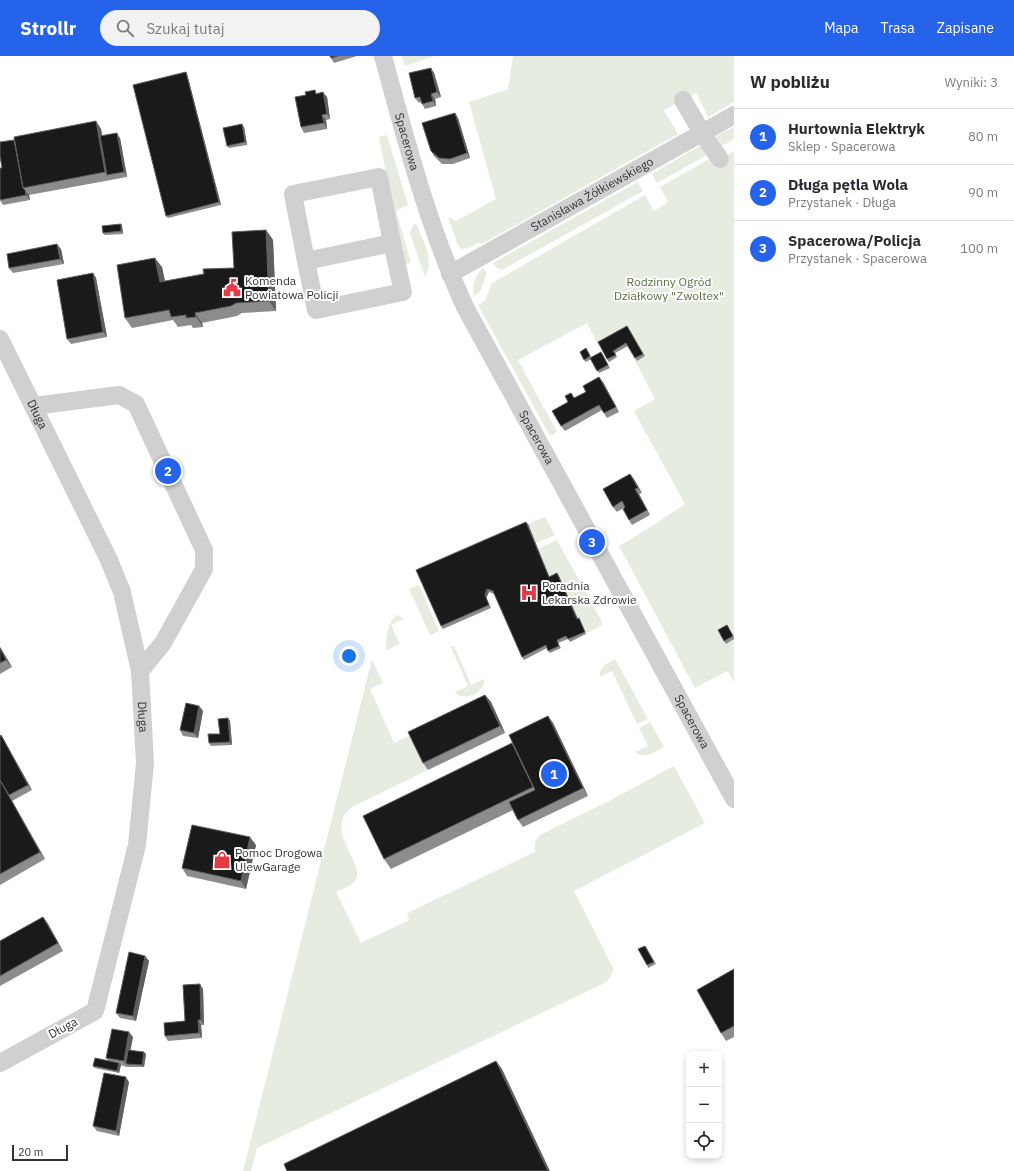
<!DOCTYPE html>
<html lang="pl">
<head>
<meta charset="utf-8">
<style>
  :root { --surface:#fff; --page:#f2f2f3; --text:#2b2b33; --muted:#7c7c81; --line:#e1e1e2; --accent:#2563eb }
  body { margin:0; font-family:"IBM Plex Sans",sans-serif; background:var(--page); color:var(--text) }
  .controls { position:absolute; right:12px; bottom:12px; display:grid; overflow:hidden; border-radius:8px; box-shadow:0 2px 6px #0003 }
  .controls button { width:36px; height:36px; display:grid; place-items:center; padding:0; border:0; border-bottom:1px solid var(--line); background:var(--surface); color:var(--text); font:20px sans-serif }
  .scale { position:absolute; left:12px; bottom:10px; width:56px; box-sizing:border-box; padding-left:4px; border:2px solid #333; border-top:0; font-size:11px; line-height:14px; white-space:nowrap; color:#333; -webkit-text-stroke:3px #fff; paint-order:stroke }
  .you { position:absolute; left:349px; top:600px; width:14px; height:14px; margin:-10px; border:3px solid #fff; border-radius:50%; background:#1a73e8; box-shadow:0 0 0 6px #1a73e833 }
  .badge { display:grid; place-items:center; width:26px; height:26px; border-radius:50%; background:var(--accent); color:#fff; font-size:13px; font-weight:700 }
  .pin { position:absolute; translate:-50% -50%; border:2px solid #fff; box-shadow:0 1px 4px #0006 }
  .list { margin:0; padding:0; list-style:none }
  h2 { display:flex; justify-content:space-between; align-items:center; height:52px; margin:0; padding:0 16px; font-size:17px }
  h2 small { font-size:13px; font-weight:400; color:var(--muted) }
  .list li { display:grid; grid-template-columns:26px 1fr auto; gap:12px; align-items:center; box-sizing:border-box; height:56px; padding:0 16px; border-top:1px solid var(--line) }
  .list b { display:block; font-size:15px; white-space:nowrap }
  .list p { margin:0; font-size:13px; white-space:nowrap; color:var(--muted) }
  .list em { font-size:13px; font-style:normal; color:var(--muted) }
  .icon { flex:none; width:22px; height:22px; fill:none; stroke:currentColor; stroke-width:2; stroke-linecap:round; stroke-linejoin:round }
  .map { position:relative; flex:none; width:734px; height:1115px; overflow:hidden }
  header { display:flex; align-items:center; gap:24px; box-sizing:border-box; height:56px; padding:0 20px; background:var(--accent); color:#fff }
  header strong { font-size:19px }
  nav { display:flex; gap:22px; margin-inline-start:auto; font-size:14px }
  .search { width:280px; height:36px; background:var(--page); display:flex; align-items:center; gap:10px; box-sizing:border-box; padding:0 14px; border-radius:22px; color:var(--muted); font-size:15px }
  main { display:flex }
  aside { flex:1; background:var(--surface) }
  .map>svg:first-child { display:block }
</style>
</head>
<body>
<header>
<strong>Strollr</strong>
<div class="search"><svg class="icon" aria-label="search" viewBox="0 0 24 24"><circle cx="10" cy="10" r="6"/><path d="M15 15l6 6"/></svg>Szukaj tutaj</div>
<nav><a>Mapa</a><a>Trasa</a><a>Zapisane</a></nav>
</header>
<main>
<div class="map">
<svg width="734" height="1115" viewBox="0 0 734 1115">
  <rect width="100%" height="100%" fill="#fff"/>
  <!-- green -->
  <path fill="#e6ecdf" d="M402 0H434L405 10Z
    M513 0H734V46L708 61 696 37 664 54 678 78 482 188 480 186C473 189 464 197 458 190L448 161 456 165 496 143 469 46 508 33Z
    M734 71V83L722 90 716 80Z
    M387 79 408 149 396 155 411 206 404 209 379 81Z
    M701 89 709 98 657 127 652 118Z
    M734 95V626L727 615 695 632 619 490 649 472 685 448 634 355 655 343 620 276 598 289 587 267 518 304 557 376 550 380 478 249 485 245 492 227 645 139 654 155 668 146 660 131 711 102 713 106Z
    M638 126 643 135 502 214 497 212 493 207Z
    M414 168 417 169C423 185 435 205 425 221L410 177Z
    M483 212 487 217 480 236 474 240C472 228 475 220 483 212Z
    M545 461 555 479 535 488 528 468Z
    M557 484 602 566 601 570 586 577 581 565H579L559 520 550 523 537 493Z
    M419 529 439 575 430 579 409 533Z
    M398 559 403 563 391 569 400 588 387 594C384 585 389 562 398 559Z
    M454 590 471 629 484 623C486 636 463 647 455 636L468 630 451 591Z
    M372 603 383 627 370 633 394 687 411 679 428 714 352 751C349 754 346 757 344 760 332 783 366 810 355 825 351 830 342 833 336 836L361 887 409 864 407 857 535 796V786L540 779 609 745 674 710 705 767 574 835 614 914 607 926 257 1092 251 1115H243Z
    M615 603 648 663 637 668 612 615 600 621C599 610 607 608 615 603Z
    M650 666 664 691C654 696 645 704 635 696L648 690 639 672Z"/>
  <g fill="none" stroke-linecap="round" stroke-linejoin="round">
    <!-- minor -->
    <g stroke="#d0d0d0" stroke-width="18">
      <path id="s1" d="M383 0C406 85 428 170 465 251L734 743"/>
      <path d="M683 44 702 77 720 103"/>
      <path d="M392 187 403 236 316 254 306 205Z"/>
      <path d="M306 205 293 138 379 121 392 187"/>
      <path id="s2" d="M450 218 734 59"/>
      <path id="s3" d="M0 283 109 504 122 536 140 615 145 707 137 789 95 955 0 1007"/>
      <path d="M34 350 119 339 136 348 204 494V513L163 587 140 615"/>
    </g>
  </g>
  <!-- wall -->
  <path fill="#8c8c8c" d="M330 0H357L334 7 331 2Z
    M186 16 187 18 221 149 168 162 166 160Z
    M434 17 441 41 435 43 436 50 425 53 421 46 419 47 415 42Z
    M317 37 327 41 330 63 326 64 327 73 304 77 301 71Z
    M458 62 470 102 453 108H442L434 100 431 95Z
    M96 65 101 73 102 80 120 82 127 121 29 139 30 144 3 149 0 144V112H2Z
    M244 71 247 89 229 92 227 90Z
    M121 168 122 170 123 178 105 179 103 177Z
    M266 174 273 184 276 255 242 257 237 260 202 267 203 271 193 272 191 269 178 271 173 264 132 272 125 262 162 211 165 225 234 212Z
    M61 193 64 208 13 217 9 212Z
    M93 217 96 222 107 281 71 288 67 283Z
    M627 270 645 300 637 305 628 290 615 297 617 301 609 306 607 303Z
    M588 295 591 301 603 299 610 312 599 317 591 303 586 306 584 304Z
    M603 326 619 356 607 362 602 354 565 375 561 370 568 346Z
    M630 418 642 437 639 438 650 459 632 469 629 464 625 451 617 456 613 451Z
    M528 468 549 520H559L577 562H579L580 564 586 578 570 586 568 583 558 587 561 592 550 597 547 592 524 604 522 601 494 538 489 536 486 542 491 552 443 573 441 570Z
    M727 569 734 581V583L726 588 724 585Z
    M0 591 12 611 0 618Z
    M485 639 491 646 505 677 428 714 423 707Z
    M199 650 203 655 198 682 183 680 180 674Z
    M548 660 553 667 588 740 523 771 518 764 513 754 391 813 384 803 512 687Z
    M228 662 230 665 232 689 211 690 209 687 220 678Z
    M1 679 4 684 32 734 12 745 45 803 0 829V680Z
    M256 789 246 833 187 820 182 812Z
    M43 861 48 868 63 895 0 930V885Z
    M645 890 656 908 648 912 647 909Z
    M145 900 149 905 136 965 120 962 116 957Z
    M734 913V981L726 985 721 977Z
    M203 933 204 969H201L202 982 168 985 165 980 185 965Z
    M133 981 130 994 146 998 144 1011H127L121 1009 119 1017 95 1012 93 1010 108 1004 106 1002Z
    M129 1026 119 1080 97 1075 93 1070Z"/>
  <!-- shaded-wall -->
  <path fill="#5f5f5f" d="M431 12 434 17 441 41 437 36Z
    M186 16 187 18 221 149 219 146Z
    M323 36 327 41 330 63 327 58Z
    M431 38 435 43 436 50 433 45Z
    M455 57 458 62 470 102 467 97Z
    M322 59 326 64 327 73 324 67Z
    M96 65 101 73 110 118 107 119 105 116Z
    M242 68 244 71 247 89 245 86Z
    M117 77 120 82 127 121 124 116Z
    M25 134 29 139 30 144 26 139Z
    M121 168 122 170 123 178 121 175Z
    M266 174 273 184 276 255 269 245Z
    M57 188 61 193 64 208 60 203Z
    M155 202 162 211 167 236 160 226Z
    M93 217 96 222 107 281 103 276Z
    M195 257 202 267 203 271 196 261Z
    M599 321 603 326 619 356 616 351Z
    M630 418 634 423 642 437 638 432Z
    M635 433 639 438 650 459 647 454Z
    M526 466 528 468 550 523 549 521Z
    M557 517 559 520 579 565 577 563Z
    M487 533 489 536 486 542 491 552 485 539Z
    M0 591 12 611 6 604 0 592Z
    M485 639 491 646 505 677 500 670Z
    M199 650 203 655 198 682 194 677Z
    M548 660 553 667 588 740 583 732Z
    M228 662 230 665 232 689 230 686Z
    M1 679 4 684 32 734 28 729Z
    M0 724 12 745 45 803 40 796Z
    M250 781 256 789 246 833 241 825Z
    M43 861 48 868 63 895 58 887Z
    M145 900 149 905 136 965 133 960Z
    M200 928 203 933 204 969 201 964Z
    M198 964 201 969 202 982 199 977Z
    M129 976 133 981 128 1008H126L124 1005Z
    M144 996 146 998 144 1011 142 1009Z
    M496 1005 502 1013 550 1115H548Z
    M119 1007 121 1009 119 1017 117 1015Z
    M126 1021 129 1026 119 1080 116 1075Z"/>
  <!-- building -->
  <path fill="#1a1a1a" stroke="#5f5f5f" d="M330 0H338L331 2Z
    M431 12 437 36 431 38 433 45 422 48 420 41 415 42 409 17Z
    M186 16 219 146 166 160 133 29Z
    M315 34 316 38 323 36 327 58 322 59 324 67 301 71 295 41 306 39 305 36Z
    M455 57 467 97 450 103 439 102 431 95 422 67Z
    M96 65 105 116 23 132 14 81Z
    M242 68 245 86 227 90 223 72Z
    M117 77 124 116 107 119 100 80Z
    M14 84 23 132 25 134 26 139 0 144V112H2L0 100V86Z
    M121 168V175L103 177 102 170Z
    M266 174 269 245 236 247 231 250 195 257 196 261 186 262V259L171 261 169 254 125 262 117 209 155 202 160 226 204 218 203 213 234 212 232 176Z
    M57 188 60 203 9 212 7 198Z
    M93 217 103 276 67 283 57 224Z
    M627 270 643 298 635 302 626 287 613 295 616 299 607 303 598 286Z
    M586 292 590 300 584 304 580 296Z
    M601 296 608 309 597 315 590 302Z
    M599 321 616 351 604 357 599 349 561 370 552 355 568 346 565 340 571 337 574 342 586 336 583 330Z
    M630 418 638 432 635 433 647 454 629 464 623 453 625 451 622 445 613 451 603 433Z
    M526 466 549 521 557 517 577 563 579 562 585 576 568 583 566 580 557 584 559 590 548 595 546 589 522 601 493 535 487 533 485 539 489 549 441 570 416 514Z
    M727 569 733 580 724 585 718 574Z
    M0 592 6 604 0 607Z
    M485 639 500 670 423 707 408 676Z
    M186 647 199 650 194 677 180 674Z
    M548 660 583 732 518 764 509 746 535 734 509 679Z
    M228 662 230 686 209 687 208 678H220L218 663Z
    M1 679 28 729 9 739 0 724V680Z
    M512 687 533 731 384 803 363 760Z
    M0 724 40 796 0 818Z
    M192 769 250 781 241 825 182 812Z
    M43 861 58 887 0 920V885Z
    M645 890 654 906 647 909 638 893Z
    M129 896 145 900 133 960 116 957Z
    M734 913V970L721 977 697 934Z
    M200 928 201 964H198L199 977 165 980 164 967 185 965 183 929Z
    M112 973 129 976 124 1005 106 1002Z
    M128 994 144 996 142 1009 126 1008Z
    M95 1002 119 1007 117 1015 93 1010Z
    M496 1005 548 1115H287L284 1108Z
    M104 1017 126 1021 116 1075 93 1070Z"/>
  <!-- icons -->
  <defs>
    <g id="civic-bare" transform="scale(1.38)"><path d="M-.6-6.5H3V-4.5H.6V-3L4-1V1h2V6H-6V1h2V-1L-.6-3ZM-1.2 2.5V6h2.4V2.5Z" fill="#e63946" stroke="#fff" stroke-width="2.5" paint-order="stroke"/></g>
    <g id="hospital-bare" transform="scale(1.38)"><path d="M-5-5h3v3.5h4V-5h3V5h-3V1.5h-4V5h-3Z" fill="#e63946" stroke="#fff" stroke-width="2.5" paint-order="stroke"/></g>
    <g id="shop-bare" transform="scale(1.38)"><path d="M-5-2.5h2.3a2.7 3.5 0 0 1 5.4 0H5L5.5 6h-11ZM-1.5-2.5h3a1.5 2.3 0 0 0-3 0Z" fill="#e63946" stroke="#fff" stroke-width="2.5" paint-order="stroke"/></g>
  </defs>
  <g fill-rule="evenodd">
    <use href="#civic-bare" x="232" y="232"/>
    <use href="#hospital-bare" x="529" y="537"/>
    <use href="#shop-bare" x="222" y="804"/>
  </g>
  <g text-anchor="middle" stroke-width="4" stroke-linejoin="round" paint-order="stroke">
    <!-- street labels -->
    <g font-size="12" fill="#333" stroke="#fff">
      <text dy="4" stroke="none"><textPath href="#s1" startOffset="89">Spacerowa</textPath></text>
      <text dy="4" stroke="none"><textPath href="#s2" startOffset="163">Stanisława Żółkiewskiego</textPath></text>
      <text dy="4" stroke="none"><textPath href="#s3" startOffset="84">Długa</textPath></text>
      <text dy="4" stroke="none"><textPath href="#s1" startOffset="413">Spacerowa</textPath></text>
      <text dy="4" stroke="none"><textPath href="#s3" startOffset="408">Długa</textPath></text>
      <text dy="4" stroke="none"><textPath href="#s1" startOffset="737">Spacerowa</textPath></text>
      <text transform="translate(63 972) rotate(-28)" y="4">Długa</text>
    </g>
    <!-- poi labels -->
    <g font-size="12" fill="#333" stroke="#fff" text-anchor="start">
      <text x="245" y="229">Komenda<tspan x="245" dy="14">Powiatowa Policji</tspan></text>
      <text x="542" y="534">Poradnia<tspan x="542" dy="14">Lekarska Zdrowie</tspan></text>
      <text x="235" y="801">Pomoc Drogowa<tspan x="235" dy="14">UlewGarage</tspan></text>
    </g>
    <!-- park labels -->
    <g font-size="12" fill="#56703f" stroke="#fff">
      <text x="669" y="230">Rodzinny Ogród<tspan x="669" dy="14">Działkowy "Zwoltex"</tspan></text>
    </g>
  </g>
</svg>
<div class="controls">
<button>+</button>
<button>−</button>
<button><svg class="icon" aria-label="locate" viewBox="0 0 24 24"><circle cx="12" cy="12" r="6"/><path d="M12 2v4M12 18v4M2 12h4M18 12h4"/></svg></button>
</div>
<div class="scale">20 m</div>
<div class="you"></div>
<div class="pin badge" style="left:554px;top:718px">1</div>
<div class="pin badge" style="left:168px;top:415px">2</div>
<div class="pin badge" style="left:592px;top:486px">3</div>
</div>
<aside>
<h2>W pobliżu<small>Wyniki: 3</small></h2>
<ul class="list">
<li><span class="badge">1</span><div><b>Hurtownia Elektryk</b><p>Sklep · Spacerowa</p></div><em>80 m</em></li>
<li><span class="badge">2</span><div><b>Długa pętla Wola</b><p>Przystanek · Długa</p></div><em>90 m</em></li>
<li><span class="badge">3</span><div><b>Spacerowa/Policja</b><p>Przystanek · Spacerowa</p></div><em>100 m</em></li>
</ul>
</aside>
</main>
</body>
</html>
